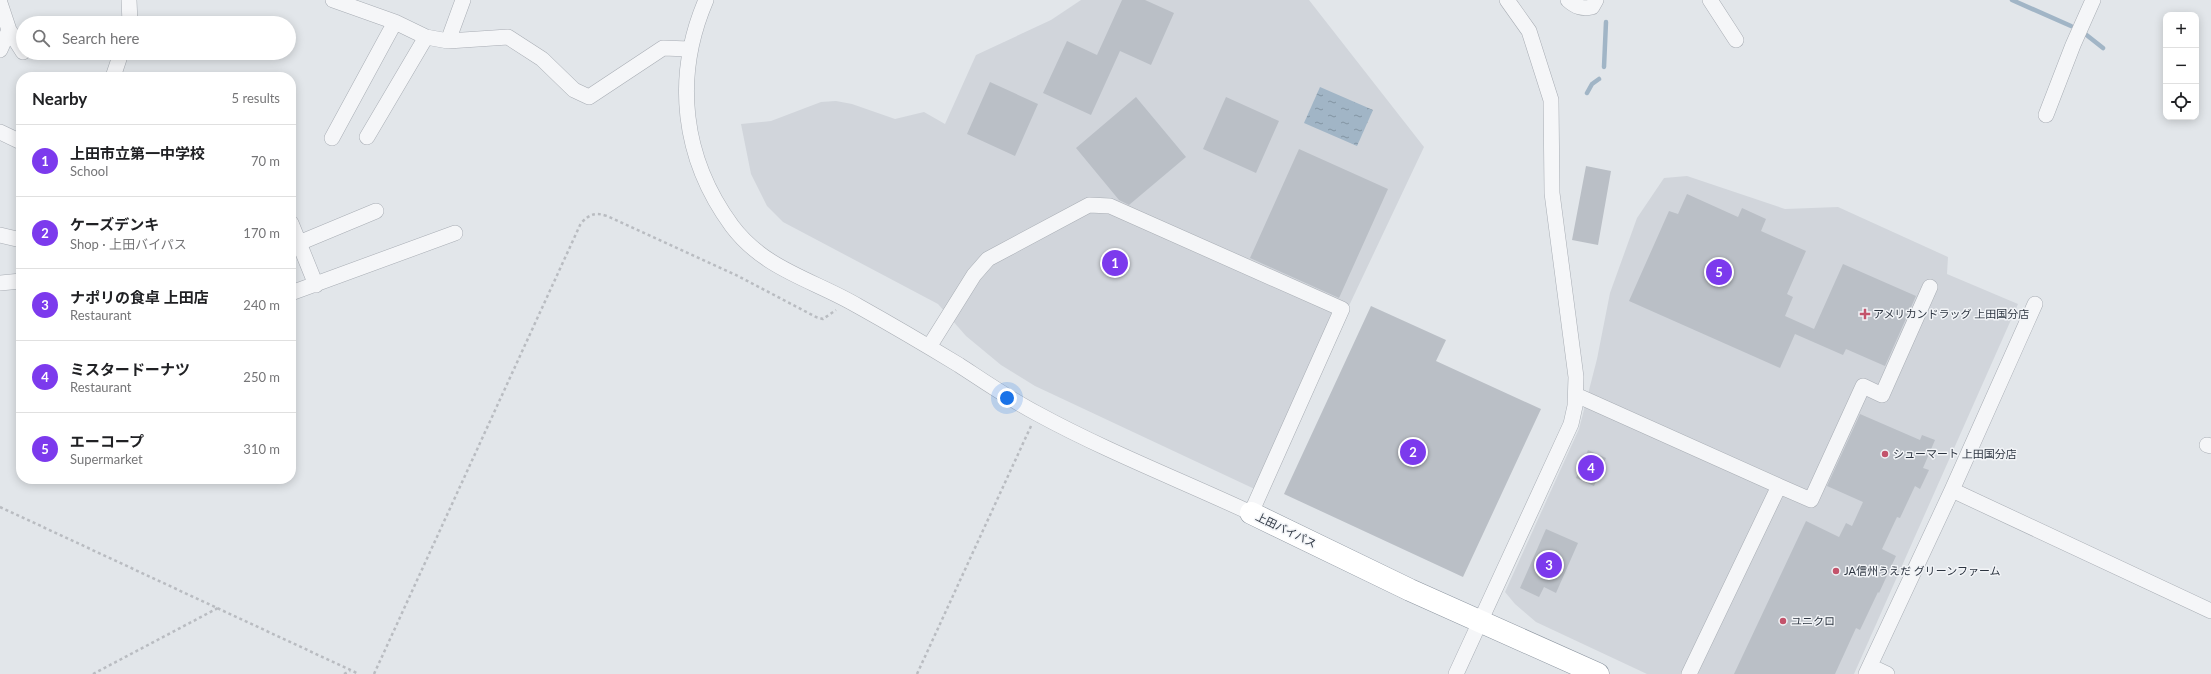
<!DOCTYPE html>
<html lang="en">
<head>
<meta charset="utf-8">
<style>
  :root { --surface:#fff; --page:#f6f6f6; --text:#202124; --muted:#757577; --line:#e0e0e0; --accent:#7c3aed }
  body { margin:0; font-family:Lato,"Noto Sans JP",sans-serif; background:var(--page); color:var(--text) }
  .controls { position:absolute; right:12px; top:12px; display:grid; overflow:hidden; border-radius:8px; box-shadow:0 2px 10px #0003 }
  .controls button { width:36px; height:36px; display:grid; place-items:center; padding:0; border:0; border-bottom:1px solid var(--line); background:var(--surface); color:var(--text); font:20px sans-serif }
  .you { position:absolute; left:1007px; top:398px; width:14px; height:14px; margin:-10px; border:3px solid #fff; border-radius:50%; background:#1a73e8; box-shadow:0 0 0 6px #1a73e833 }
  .badge { display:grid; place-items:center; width:26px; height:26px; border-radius:50%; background:var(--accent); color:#fff; font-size:13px; font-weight:700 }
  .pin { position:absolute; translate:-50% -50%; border:2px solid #fff; box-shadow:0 1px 4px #0006 }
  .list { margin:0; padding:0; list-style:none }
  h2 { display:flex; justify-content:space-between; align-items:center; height:52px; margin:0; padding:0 16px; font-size:17px }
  h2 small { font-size:13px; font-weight:400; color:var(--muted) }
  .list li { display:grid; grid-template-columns:26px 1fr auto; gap:12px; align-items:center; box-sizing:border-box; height:72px; padding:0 16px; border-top:1px solid var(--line) }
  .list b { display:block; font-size:15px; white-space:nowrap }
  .list p { margin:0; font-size:13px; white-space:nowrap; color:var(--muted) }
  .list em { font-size:13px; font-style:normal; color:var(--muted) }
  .icon { flex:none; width:22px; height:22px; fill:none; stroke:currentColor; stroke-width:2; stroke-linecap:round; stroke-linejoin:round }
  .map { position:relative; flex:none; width:2211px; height:674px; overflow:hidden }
  .search { position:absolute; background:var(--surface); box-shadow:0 2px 10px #0003; left:16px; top:16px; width:280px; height:44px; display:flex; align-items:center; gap:10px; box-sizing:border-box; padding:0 14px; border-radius:22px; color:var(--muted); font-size:15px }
  .panel { position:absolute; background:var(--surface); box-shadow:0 2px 10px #0003; left:16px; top:72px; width:280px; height:412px; border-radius:16px }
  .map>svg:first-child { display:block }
</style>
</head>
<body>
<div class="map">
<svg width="2211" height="674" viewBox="0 0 2211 674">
  <defs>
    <pattern id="water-ripples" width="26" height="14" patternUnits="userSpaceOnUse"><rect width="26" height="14" fill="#a1b5c6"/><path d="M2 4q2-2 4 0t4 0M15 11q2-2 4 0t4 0" fill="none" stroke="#8394a2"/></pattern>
  </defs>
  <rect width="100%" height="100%" fill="#e2e6ea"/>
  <!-- built -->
  <path fill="#d1d5db" d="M1081 0H1309L1424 147 1261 492 1035 386 1001 365 966 336 938 304 783 222 767 206 751 174 741 124 771 121 821 102 836 101 852 104 895 119 924 112 945 124 976 55 1051 20Z
    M1687 176 1785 209 1838 207 1948 257 1947 274 2018 304 1854 674H1647L1536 622 1515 604 1505 592 1579 429 1597 359 1610 293 1637 218 1664 178Z"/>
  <!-- water -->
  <path fill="url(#water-ripples)" d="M1320 87 1373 110 1357 146 1304 123Z"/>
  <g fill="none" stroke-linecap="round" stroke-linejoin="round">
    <!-- stream -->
    <path stroke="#a1b5c6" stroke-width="4.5" d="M2012 0 2071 26
      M2084 33 2103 48
      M1604 67 1606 22
      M1587 93 1592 84 1599 79"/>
  </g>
  <!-- building -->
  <path fill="#babfc6" d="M1122 0H1145L1174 13 1151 65 1120 51 1091 115 1043 93 1067 41 1097 55Z
    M990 82 1038 104 1015 156 967 134Z
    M1136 97 1186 157 1129 205 1119 200 1076 148Z
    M1226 97 1279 121 1256 173 1203 149Z
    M1299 149 1388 189 1339 298 1250 258Z
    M1586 166 1611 171 1598 245 1572 240Z
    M1687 194 1738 217 1742 208 1766 219 1761 231 1806 251 1787 294 1793 297 1785 316 1814 329 1843 264 1916 296 1885 366 1846 349 1843 355 1795 334 1780 368 1629 301 1669 211 1678 214Z
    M1371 306 1446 340 1436 361 1541 409 1463 577 1284 494Z
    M1860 414 1920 440 1922 435 1935 440 1923 468 1929 470 1920 489 1915 486 1900 518 1897 517 1882 549 1896 556 1879 593 1878 592 1860 630 1856 628 1835 674H1734L1806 521 1839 537 1846 523 1852 526 1863 502 1827 486Z
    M1588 450 1606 458 1594 486 1576 478Z
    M1546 529 1578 543 1556 593 1544 587 1539 597 1520 588Z"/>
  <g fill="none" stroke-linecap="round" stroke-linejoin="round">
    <!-- minor casing -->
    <g stroke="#a8adb4" stroke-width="16">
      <path id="minor" d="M129 0 130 23
        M333 0 395 22 426 37 448 41 508 37 542 59 574 90 589 97 663 48 689 49
        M706 0C673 77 682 158 732 226 765 270 814 280 858 306 892 325 926 345 959 365 985 382 1011 400 1038 414 1106 451 1180 480 1251 513L1342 309 1110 206 1089 205 988 259 974 275 929 347
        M1568 0C1576 7 1582 9 1592 7L1596 0
        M1710 0 1736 40
        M0 3 9 30 0 50
        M9 30 23 52
        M448 41 463 0
        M113 77 121 53
        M2046 115 2073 45 2093 0
        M0 132 21 142
        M367 137 426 37
        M332 138 395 22
        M291 223 316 285
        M0 235 21 240
        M299 243 376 211
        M0 283 21 281
        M291 293 455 233
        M1576 395 1779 486
        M2207 445 2211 446
        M1952 490 2211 611
        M1870 666 1887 674
        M1456 674 1571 424 1575 406 1576 377 1552 193 1551 100 1529 31 1507 0
        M1689 674 1779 486 1811 500 1863 386 1882 395 1930 287
        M1866 674 1952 490 2035 304"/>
    </g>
    <!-- highway casing -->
    <g stroke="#8b949f" stroke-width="23">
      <path id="highway" d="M1251 513 1410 590 1598 674"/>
    </g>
    <!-- path -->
    <path stroke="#b9bcc1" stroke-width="2.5" stroke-dasharray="3 3" stroke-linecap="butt" d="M0 507 359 674
      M93 674 218 608
      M344 674 350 671
      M374 674 581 223C590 214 595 212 607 216L736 275 816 317 823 319 836 310
      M917 674 1031 426"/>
    <!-- minor -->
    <use href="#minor" stroke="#f5f6f8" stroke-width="15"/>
    <!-- highway -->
    <use href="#highway" stroke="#fff" stroke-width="22"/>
  </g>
  <!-- markers -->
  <g fill="#c3536b" stroke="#f2f4f7" stroke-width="1.5">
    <path d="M1863 308h4v4h4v4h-4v4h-4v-4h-4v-4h4z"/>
    <circle cx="1885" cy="454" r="4"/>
    <circle cx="1836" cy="571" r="4"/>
    <circle cx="1783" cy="621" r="4"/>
  </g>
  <g text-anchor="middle" stroke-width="3" stroke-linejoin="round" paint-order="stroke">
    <!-- poi labels -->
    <g font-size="11" fill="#2c3440" stroke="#f2f4f7" text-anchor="start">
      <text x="1873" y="318">アメリカンドラッグ 上田国分店</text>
      <text x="1893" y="458">シューマート 上田国分店</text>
      <text x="1844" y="575">JA信州うえだ グリーンファーム</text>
      <text x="1791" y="625">ユニクロ</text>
    </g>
    <!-- street labels -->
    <g font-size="11" fill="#2c3440" stroke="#f2f4f7">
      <text transform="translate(1286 530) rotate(26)" y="4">上田バイパス</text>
    </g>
  </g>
</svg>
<div class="controls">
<button>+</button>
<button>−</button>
<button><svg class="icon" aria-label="locate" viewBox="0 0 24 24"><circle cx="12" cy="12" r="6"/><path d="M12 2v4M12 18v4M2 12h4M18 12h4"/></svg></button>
</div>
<div class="you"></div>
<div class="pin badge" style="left:1115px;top:263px">1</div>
<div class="pin badge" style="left:1413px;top:452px">2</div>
<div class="pin badge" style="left:1549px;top:565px">3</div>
<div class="pin badge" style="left:1591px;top:468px">4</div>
<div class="pin badge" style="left:1719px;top:272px">5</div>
<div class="search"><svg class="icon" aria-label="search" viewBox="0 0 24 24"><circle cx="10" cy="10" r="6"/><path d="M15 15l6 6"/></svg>Search here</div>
<section class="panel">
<h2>Nearby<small>5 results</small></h2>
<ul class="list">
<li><span class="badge">1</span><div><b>上田市立第一中学校</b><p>School</p></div><em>70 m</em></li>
<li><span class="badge">2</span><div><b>ケーズデンキ</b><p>Shop · 上田バイパス</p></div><em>170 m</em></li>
<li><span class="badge">3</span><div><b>ナポリの食卓 上田店</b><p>Restaurant</p></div><em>240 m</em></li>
<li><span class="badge">4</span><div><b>ミスタードーナツ</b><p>Restaurant</p></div><em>250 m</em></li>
<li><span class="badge">5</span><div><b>エーコープ</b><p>Supermarket</p></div><em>310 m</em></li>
</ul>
</section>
</div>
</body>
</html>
